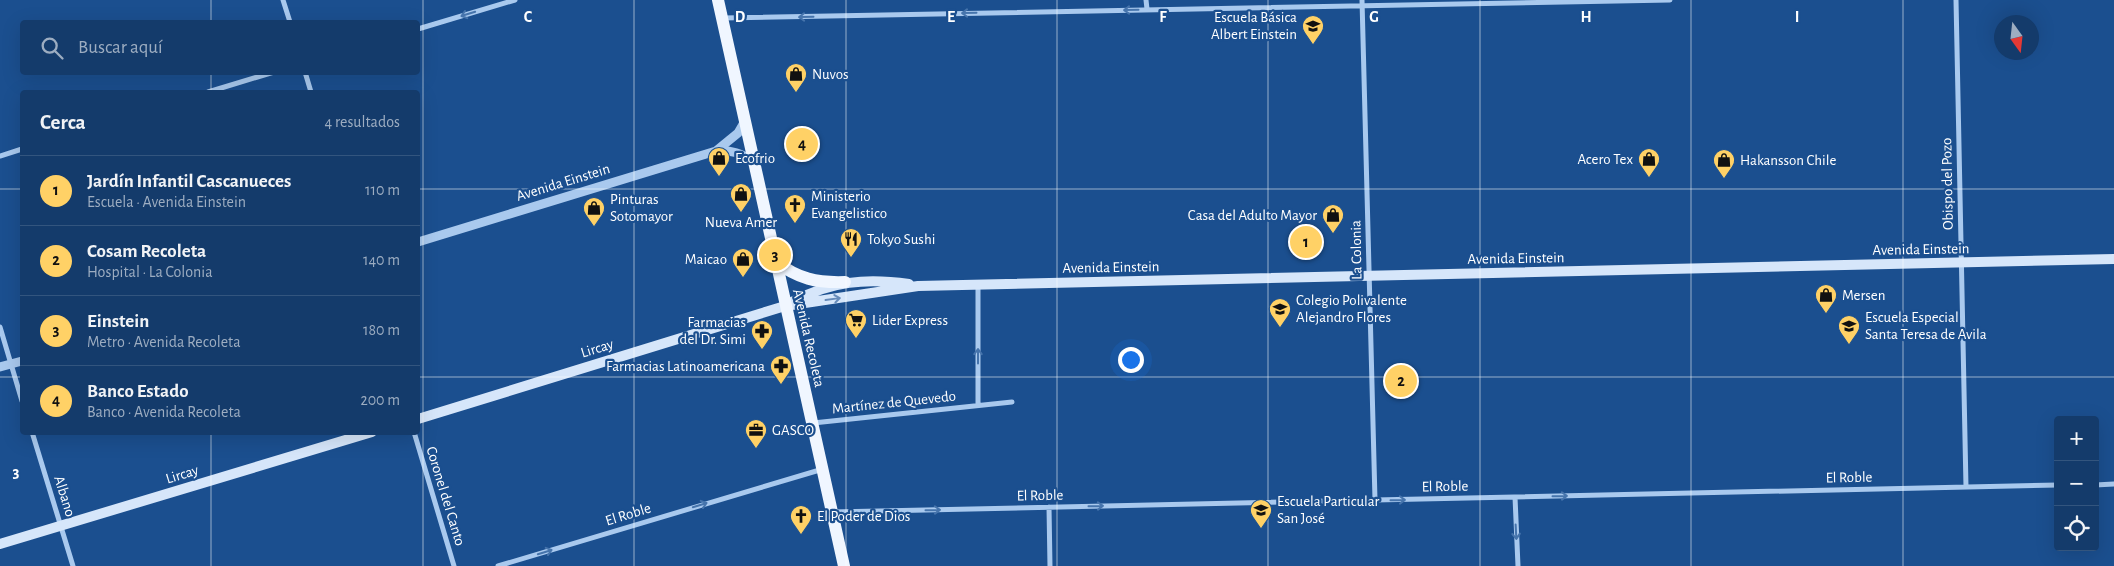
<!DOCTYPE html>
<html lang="es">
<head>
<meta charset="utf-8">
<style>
  :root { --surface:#143b6b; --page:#214673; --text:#f1f3f6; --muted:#9dadc1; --line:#33557e; --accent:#ffd166 }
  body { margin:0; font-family:"Alegreya Sans",sans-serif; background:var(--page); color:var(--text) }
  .controls { position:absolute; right:15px; bottom:15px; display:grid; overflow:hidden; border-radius:5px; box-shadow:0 5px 20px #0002 }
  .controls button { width:45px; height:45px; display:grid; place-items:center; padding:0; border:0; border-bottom:1px solid var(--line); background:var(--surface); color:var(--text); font:25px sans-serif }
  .compass { position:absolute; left:1994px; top:15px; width:45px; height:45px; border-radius:50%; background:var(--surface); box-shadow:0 5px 20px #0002; rotate:165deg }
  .you { position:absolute; left:1130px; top:359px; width:18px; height:18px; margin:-12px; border:4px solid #fff; border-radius:50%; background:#1a73e8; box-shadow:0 0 0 8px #1a73e833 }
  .badge { display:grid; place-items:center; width:32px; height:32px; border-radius:50%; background:var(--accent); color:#111; font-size:16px; font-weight:700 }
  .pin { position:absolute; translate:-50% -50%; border:2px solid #fff; box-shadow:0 1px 5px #0006 }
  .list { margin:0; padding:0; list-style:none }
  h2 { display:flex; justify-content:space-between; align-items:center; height:65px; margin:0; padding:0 20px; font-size:21px }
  h2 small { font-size:16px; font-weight:400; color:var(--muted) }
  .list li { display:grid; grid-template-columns:32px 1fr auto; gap:15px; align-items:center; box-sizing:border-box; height:70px; padding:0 20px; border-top:1px solid var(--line) }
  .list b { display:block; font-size:19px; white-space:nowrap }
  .list p { margin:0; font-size:16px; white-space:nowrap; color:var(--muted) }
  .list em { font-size:16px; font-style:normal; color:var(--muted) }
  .icon { flex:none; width:28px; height:28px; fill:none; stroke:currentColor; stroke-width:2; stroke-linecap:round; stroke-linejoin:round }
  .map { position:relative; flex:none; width:2114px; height:566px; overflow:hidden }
  .search { position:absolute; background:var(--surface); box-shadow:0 5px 20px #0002; left:20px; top:20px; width:400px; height:55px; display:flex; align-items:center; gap:12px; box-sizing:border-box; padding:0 18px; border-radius:5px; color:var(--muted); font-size:19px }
  .panel { position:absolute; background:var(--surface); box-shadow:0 5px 20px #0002; left:20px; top:90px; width:400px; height:345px; border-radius:5px }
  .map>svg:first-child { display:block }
</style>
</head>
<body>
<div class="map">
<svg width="2114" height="566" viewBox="0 0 2114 566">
  <rect width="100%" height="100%" fill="#1b4f8f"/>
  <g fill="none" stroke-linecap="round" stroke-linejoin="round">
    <!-- minor -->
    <path stroke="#a9c9ee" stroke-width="5" d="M283 0 290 22
      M1146 0 1147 9
      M1362 0 1375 500
      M1956 0 1966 487
      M723 18 1670 0
      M418 29 515 0
      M305 72 311 92
      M208 92 274 72
      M0 156 22 149
      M0 327 22 401
      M978 405V284
      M813 423 1012 402
      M32 432 73 566
      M414 432 454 566
      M2095 485 2114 484
      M1515 497 1518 566
      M1049 507 1050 566
      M832 512 2058 485
      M498 566 823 469"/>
    <!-- tertiary -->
    <path stroke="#a9c9ee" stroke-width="9" d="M716 151 738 133 745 121
      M418 242 716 151C732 150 741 153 754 162
      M0 367 22 361"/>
    <!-- secondary -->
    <path stroke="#d6e6fa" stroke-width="10" d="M792 302C831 281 866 278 909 284
      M418 419 785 306 918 286 2114 259
      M0 544 372 432"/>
    <!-- primary -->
    <path stroke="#f0f6ff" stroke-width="12" d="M718 0 844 566
      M775 261C798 279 817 283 845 282"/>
  </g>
  <!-- one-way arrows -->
  <defs><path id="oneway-shaft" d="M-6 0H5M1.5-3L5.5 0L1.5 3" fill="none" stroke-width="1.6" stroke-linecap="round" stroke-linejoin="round" transform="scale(1.25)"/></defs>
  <g stroke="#4674ac">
    <use href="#oneway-shaft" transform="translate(1131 10) rotate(179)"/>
    <use href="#oneway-shaft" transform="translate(969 13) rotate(179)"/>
    <use href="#oneway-shaft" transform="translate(468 14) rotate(163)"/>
    <use href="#oneway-shaft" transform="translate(806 17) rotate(179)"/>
    <use href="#oneway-shaft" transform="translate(978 356) rotate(-90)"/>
    <use href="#oneway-shaft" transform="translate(1560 496) rotate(-1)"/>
    <use href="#oneway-shaft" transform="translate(1398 500) rotate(-1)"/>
    <use href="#oneway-shaft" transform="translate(700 505) rotate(-17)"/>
    <use href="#oneway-shaft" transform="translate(1096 506) rotate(-1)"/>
    <use href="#oneway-shaft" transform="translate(933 510) rotate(-1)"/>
    <use href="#oneway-shaft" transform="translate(1516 532) rotate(87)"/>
    <use href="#oneway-shaft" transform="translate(545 552) rotate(-17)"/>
  </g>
  <use stroke="#668bba" href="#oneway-shaft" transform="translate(833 299) rotate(-8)"/>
  <!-- grid -->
  <path fill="none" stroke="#fff" stroke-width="1" stroke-opacity="0.55" d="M211 0V22M423 0V566M634 0V566M846 0V566M1057 0V566M1268 0V566M1480 0V566M1691 0V566M1903 0V566M211 72V92M0 189H22M418 189H2114M0 377H22M418 377H2114M211 432V566"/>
  <!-- icons -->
  <defs>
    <g id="school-pin" transform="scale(1.125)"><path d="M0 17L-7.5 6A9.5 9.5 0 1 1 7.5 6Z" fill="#ffd166" stroke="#1b4f8f"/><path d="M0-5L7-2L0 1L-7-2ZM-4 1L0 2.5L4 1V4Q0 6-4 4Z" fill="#111"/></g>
    <g id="shop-pin" transform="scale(1.125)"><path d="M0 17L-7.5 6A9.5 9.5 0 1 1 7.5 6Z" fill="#ffd166" stroke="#1b4f8f"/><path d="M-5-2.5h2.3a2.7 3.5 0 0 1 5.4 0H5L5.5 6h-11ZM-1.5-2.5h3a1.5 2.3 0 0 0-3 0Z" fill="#111"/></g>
    <g id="church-pin" transform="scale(1.125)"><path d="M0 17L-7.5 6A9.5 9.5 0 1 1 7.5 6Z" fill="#ffd166" stroke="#1b4f8f"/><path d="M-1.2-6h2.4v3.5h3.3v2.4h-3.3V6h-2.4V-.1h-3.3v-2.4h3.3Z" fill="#111"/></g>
    <g id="restaurant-pin" transform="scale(1.125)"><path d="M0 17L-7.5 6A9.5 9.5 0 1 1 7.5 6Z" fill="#ffd166" stroke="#1b4f8f"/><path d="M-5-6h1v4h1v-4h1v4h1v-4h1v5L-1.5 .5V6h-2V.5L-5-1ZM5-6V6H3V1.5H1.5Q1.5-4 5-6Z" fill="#111"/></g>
    <g id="supermarket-pin" transform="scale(1.125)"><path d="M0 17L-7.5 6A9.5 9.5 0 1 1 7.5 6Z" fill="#ffd166" stroke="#1b4f8f"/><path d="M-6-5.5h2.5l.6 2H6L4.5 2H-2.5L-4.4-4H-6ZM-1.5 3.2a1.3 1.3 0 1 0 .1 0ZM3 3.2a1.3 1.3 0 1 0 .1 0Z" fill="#111"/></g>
    <g id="pharmacy-pin" transform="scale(1.125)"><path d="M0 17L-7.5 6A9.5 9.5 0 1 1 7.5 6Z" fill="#ffd166" stroke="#1b4f8f"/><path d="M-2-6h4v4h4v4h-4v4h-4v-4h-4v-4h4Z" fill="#111"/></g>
    <g id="office-pin" transform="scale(1.125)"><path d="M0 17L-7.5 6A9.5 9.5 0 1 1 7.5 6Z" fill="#ffd166" stroke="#1b4f8f"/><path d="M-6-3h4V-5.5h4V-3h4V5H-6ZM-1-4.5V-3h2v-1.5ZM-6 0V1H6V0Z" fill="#111"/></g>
  </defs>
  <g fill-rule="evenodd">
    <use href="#school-pin" x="1313" y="26"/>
    <use href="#shop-pin" x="796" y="74"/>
    <use href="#shop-pin" x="719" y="158"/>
    <use href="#shop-pin" x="1649" y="159"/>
    <use href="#shop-pin" x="1724" y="160"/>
    <use href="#shop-pin" x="741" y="194"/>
    <use href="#church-pin" x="795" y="205"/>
    <use href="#shop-pin" x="594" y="208"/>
    <use href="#shop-pin" x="1333" y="215"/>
    <use href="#restaurant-pin" x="851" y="239"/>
    <use href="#shop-pin" x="743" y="259"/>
    <use href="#shop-pin" x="1826" y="295"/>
    <use href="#school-pin" x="1280" y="309"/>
    <use href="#supermarket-pin" x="856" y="320"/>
    <use href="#school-pin" x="1849" y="326"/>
    <use href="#pharmacy-pin" x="762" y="331"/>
    <use href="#pharmacy-pin" x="781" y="366"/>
    <use href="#office-pin" x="756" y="430"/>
    <use href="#school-pin" x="1261" y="510"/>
    <use href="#church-pin" x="801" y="516"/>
  </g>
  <g text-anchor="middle" stroke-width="4.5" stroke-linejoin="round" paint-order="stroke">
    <!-- poi labels -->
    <g font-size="15" fill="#fff" stroke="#1b4f8f" text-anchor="start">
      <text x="1297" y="22" text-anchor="end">Escuela Básica<tspan x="1297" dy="17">Albert Einstein</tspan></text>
      <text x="812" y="79">Nuvos</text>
      <text x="735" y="163">Ecofrio</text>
      <text x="1633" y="164" text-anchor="end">Acero Tex</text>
      <text x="1740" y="165">Hakansson Chile</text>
      <text x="811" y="201">Ministerio<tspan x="811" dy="17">Evangelistico</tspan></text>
      <text x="610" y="204">Pinturas<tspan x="610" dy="17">Sotomayor</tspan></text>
      <text x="1317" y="220" text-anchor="end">Casa del Adulto Mayor</text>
      <text x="741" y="227" text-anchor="middle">Nueva Amer</text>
      <text x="867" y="244">Tokyo Sushi</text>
      <text x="727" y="264" text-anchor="end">Maicao</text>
      <text x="1842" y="300">Mersen</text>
      <text x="1296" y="305">Colegio Polivalente<tspan x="1296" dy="17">Alejandro Flores</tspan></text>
      <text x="1865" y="322">Escuela Especial<tspan x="1865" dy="17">Santa Teresa de Avila</tspan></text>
      <text x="872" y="325">Lider Express</text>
      <text x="746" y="327" text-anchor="end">Farmacias<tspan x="746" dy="17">del Dr. Simi</tspan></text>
      <text x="765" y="371" text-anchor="end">Farmacias Latinoamericana</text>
      <text x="772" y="435">GASCO</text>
      <text x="1277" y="506">Escuela Particular<tspan x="1277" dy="17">San José</tspan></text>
      <text x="817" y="521">El Poder de Dios</text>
    </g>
    <!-- street labels -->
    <g font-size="15" fill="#fff" stroke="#1b4f8f">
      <text transform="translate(563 182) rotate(-17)" y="5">Avenida Einstein</text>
      <text transform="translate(1947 184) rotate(-91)" y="5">Obispo del Pozo</text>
      <text transform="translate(1921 249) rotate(-1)" y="5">Avenida Einstein</text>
      <text transform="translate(1356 250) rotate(-91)" y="5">La Colonia</text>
      <text transform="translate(1516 258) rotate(-1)" y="5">Avenida Einstein</text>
      <text transform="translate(1111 267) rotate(-1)" y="5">Avenida Einstein</text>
      <text transform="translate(809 338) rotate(77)" y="5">Avenida Recoleta</text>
      <text transform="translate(597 348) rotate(-17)" y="5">Lircay</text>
      <text transform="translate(894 402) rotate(-6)" y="5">Martínez de Quevedo</text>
      <text transform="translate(182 474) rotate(-17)" y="5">Lircay</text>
      <text transform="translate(1849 477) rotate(-1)" y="5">El Roble</text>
      <text transform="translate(1445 486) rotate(-1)" y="5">El Roble</text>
      <text transform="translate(1040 495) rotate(-1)" y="5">El Roble</text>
      <text transform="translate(65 496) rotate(73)" y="5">Albano</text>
      <text transform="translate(446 496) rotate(73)" y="5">Coronel del Canto</text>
      <text transform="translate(628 514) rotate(-17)" y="5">El Roble</text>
    </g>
  </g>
  <g font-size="16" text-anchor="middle" font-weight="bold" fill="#fff" stroke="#1b4f8f" stroke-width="4.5" stroke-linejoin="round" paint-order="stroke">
    <text x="528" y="22">C</text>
    <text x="740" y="22">D</text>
    <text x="951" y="22">E</text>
    <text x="1163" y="22">F</text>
    <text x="1374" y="22">G</text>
    <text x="1586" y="22">H</text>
    <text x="1797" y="22">I</text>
    <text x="16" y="477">3</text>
  </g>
</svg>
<div class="controls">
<button>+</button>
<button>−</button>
<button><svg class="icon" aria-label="locate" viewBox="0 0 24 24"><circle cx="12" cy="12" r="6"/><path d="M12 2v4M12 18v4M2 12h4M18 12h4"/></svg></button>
</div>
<svg class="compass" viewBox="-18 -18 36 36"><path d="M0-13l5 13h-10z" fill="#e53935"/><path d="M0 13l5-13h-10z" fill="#9dadc1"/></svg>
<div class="you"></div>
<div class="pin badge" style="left:1306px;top:242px">1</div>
<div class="pin badge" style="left:1401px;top:381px">2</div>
<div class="pin badge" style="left:775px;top:255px">3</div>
<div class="pin badge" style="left:802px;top:144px">4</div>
<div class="search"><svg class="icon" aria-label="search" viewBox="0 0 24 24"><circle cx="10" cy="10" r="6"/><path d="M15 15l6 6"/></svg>Buscar aquí</div>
<section class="panel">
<h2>Cerca<small>4 resultados</small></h2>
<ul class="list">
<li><span class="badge">1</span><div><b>Jardín Infantil Cascanueces</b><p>Escuela · Avenida Einstein</p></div><em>110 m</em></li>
<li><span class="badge">2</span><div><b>Cosam Recoleta</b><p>Hospital · La Colonia</p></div><em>140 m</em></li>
<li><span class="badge">3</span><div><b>Einstein</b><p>Metro · Avenida Recoleta</p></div><em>180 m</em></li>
<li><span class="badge">4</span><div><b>Banco Estado</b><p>Banco · Avenida Recoleta</p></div><em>200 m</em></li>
</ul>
</section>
</div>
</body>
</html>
